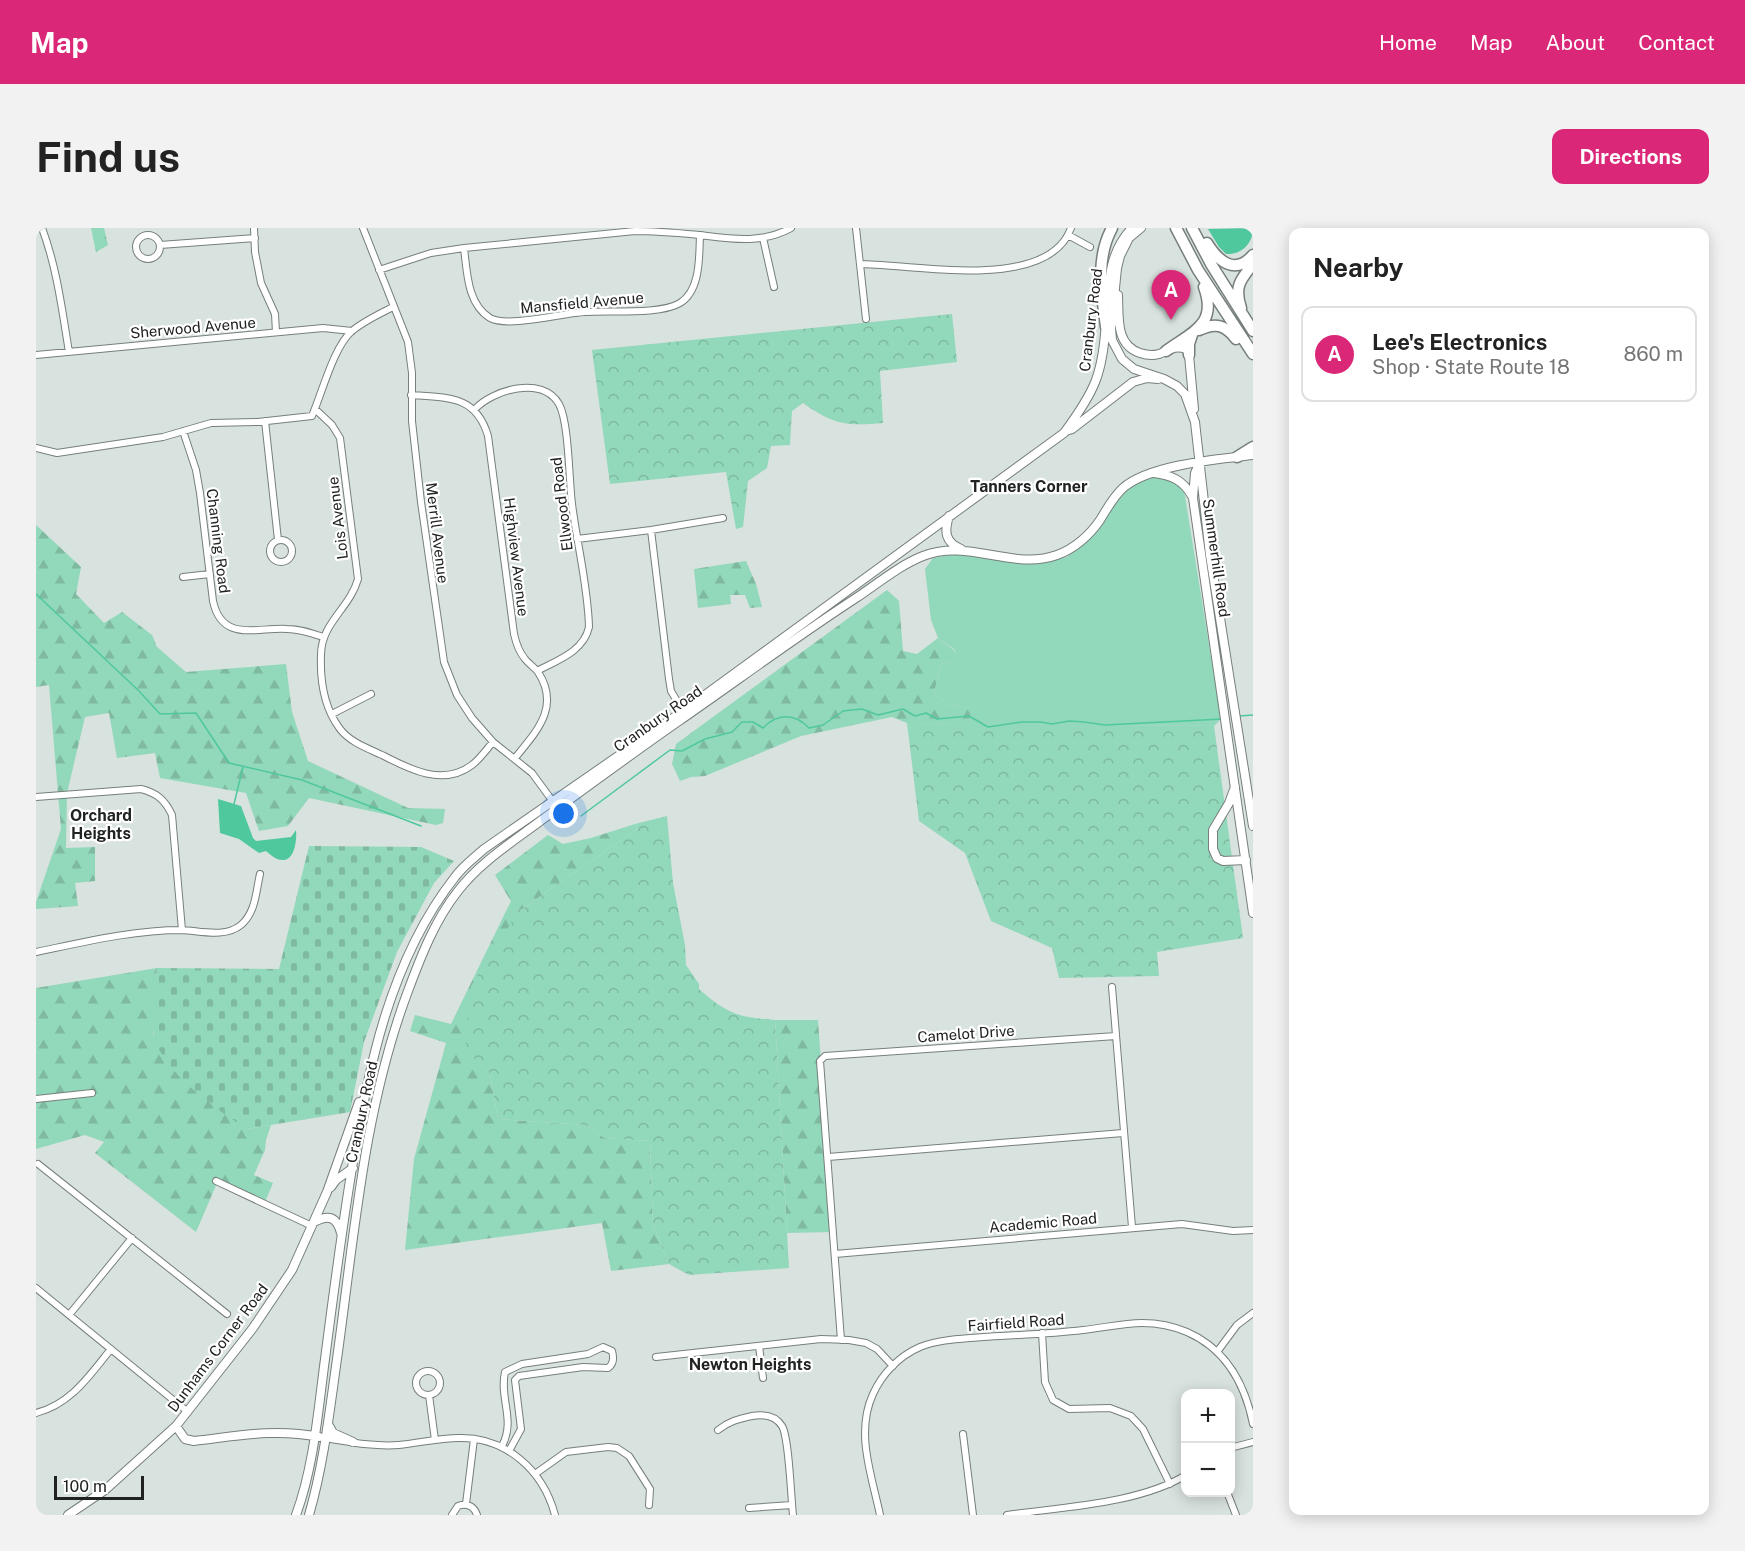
<!DOCTYPE html>
<html lang="en">
<head>
<meta charset="utf-8">
<style>
  :root { --surface:#fff; --page:#f2f2f2; --text:#222; --muted:#767676; --line:#e0e0e0; --accent:#db2777 }
  body { margin:0; font-family:"Public Sans",sans-serif; background:var(--page); color:var(--text) }
  .controls { position:absolute; right:18px; bottom:18px; display:grid; overflow:hidden; border-radius:12px; box-shadow:0 3px 15px #0003 }
  .controls button { width:54px; height:54px; display:grid; place-items:center; padding:0; border:0; border-bottom:2px solid var(--line); background:var(--surface); color:var(--text); font:30px sans-serif }
  .scale { position:absolute; left:18px; bottom:15px; width:90px; box-sizing:border-box; padding-left:6px; border:3px solid #202322; border-top:0; font-size:16px; line-height:21px; white-space:nowrap; color:#202322; -webkit-text-stroke:4px #fff; paint-order:stroke }
  .you { position:absolute; left:528px; top:586px; width:21px; height:21px; margin:-15px; border:4px solid #fff; border-radius:50%; background:#1a73e8; box-shadow:0 0 0 9px #1a73e833 }
  .badge { display:grid; place-items:center; width:39px; height:39px; border-radius:50%; background:var(--accent); color:#fff; font-size:20px; font-weight:700 }
  .pin { position:absolute; translate:-50% -50px; filter:drop-shadow(0 2px 3px #0008) }
  .pin::after { content:''; position:absolute; top:32px; width:21px; height:18px; background:inherit; clip-path:polygon(0 0,100% 0,50% 100%) }
  .list { margin:0; padding:0; list-style:none }
  h2 { display:flex; justify-content:space-between; align-items:center; height:78px; margin:0; padding:0 24px; font-size:26px }
  h2 small { font-size:20px; font-weight:400; color:var(--muted) }
  .list li { display:grid; grid-template-columns:39px 1fr auto; gap:18px; align-items:center; box-sizing:border-box; height:96px; margin:0 12px 12px; padding:0 12px; border:2px solid var(--line); border-radius:12px }
  .list b { display:block; font-size:22px; white-space:nowrap }
  .list p { margin:0; font-size:20px; white-space:nowrap; color:var(--muted) }
  .list em { font-size:20px; font-style:normal; color:var(--muted) }
  .map { position:relative; flex:none; width:1217px; height:1287px; overflow:hidden; border-radius:12px }
  header { display:flex; align-items:center; gap:36px; box-sizing:border-box; height:84px; padding:0 30px; background:var(--accent); color:#fff }
  header strong { font-size:28px }
  nav { display:flex; gap:33px; margin-inline-start:auto; font-size:21px }
  .intro { display:flex; align-items:center; justify-content:space-between; box-sizing:border-box; height:144px; padding:0 36px }
  h1 { margin:0; font-size:42px }
  .button { padding:15px 27px; border-radius:12px; background:var(--accent); color:#fff; font-size:21px; font-weight:700 }
  main { display:flex; gap:36px; padding:0 36px }
  aside { flex:1; background:var(--surface); border-radius:12px; box-shadow:0 3px 15px #0003 }
  .map>svg:first-child { display:block }
</style>
</head>
<body>
<header>
<strong>Map</strong>
<nav><a>Home</a><a>Map</a><a>About</a><a>Contact</a></nav>
</header>
<div class="intro"><h1>Find us</h1><a class="button">Directions</a></div>
<main>
<div class="map">
<svg width="1217" height="1287" viewBox="0 0 1217 1287">
  <defs>
    <pattern id="forest-firs" width="22" height="20" patternUnits="userSpaceOnUse" patternTransform="scale(1.5)"><rect width="22" height="20" fill="#92d8bb"/><path d="M5 1l3.5 6h-7zM16 11l3.5 6h-7z" fill="#7eb9a0"/></pattern>
    <pattern id="cemetery-stones" width="16" height="16" patternUnits="userSpaceOnUse" patternTransform="scale(1.5)"><rect width="16" height="16" fill="#92d8bb"/><path d="M2 7V4a2 2 0 0 1 4 0v3zM10 15v-3a2 2 0 0 1 4 0v3z" fill="#7eb9a0"/></pattern>
    <pattern id="park-crowns" width="20" height="18" patternUnits="userSpaceOnUse" patternTransform="scale(1.5)"><rect width="20" height="18" fill="#92d8bb"/><path d="M2 6a3 3 0 1 1 6 0M12 15a3 3 0 1 1 6 0" fill="none" stroke="#7eb9a0"/></pattern>
  </defs>
  <rect width="100%" height="100%" fill="#d8e2de"/>
  <!-- green -->
  <path fill="#92d8bb" d="M1115 248 1136 253 1148 262 1185 491 1178 498 933 496 934 480 913 477 898 465 905 436 921 433 919 422 902 410 895 392 889 341 897 330 920 326 944 328 978 335 1001 336 1031 329 1063 302 1079 274 1093 260Z"/>
  <!-- forest -->
  <path fill="url(#forest-firs)" d="M55 0H68L72 17 60 24Z
    M0 297 45 339 40 366 68 395 86 384 116 407 121 419 150 444 250 436 256 484 272 533 372 580 409 581 407 595 400 597 273 570 252 598 223 603 210 565 124 550 119 525 81 530 73 485 49 489 31 565 30 620 59 619V653L39 655 42 678 0 681V674L25 601 13 457 0 459Z
    M710 333 720 356 726 379 714 380 709 367H694L695 376 662 380 658 341Z
    M851 362 863 373 867 423 881 426 902 410 919 423 922 433 905 436 898 465 913 477 935 480 933 496 871 495 856 489 765 508 669 548 655 549 644 553 636 536 640 516Z
    M599 596 601 601 482 684 429 821 454 846 462 891 550 897 569 910 614 913 617 996 633 1036 575 1043 566 995 369 1022 378 931 410 815 374 803 379 787 415 796 475 673 459 647 512 607 527 616 555 610Z
    M121 740 117 807 211 901 235 897 230 912 229 922 218 947 237 955 229 974 181 955 160 1004 59 925 68 914 49 907 0 921V760Z
    M739 792H782L797 1004 751 1005Z"/>
  <!-- cemetery -->
  <path fill="url(#cemetery-stones)" d="M273 618 385 619 418 633 398 655 361 724 328 814 314 884 211 901C180 881 128 845 118 809 115 797 120 754 121 740L243 741Z"/>
  <!-- park -->
  <path fill="url(#park-crowns)" d="M916 86 921 134 844 143 847 195C810 198 798 197 767 175L756 183 754 217 735 218 731 240 712 253 707 299 700 301 690 244 574 256 556 122Z
    M871 495 1178 498 1207 710 1121 724 1123 748 1023 750 1016 720 955 693 929 625 883 593Z
    M631 588 637 655 649 717 650 737 663 756V761C691 786 702 789 739 792L753 1040 653 1047 633 1036 617 996 614 913 569 910 550 897 462 891 454 846 429 822 435 758 482 684 601 601 599 596Z"/>
  <!-- water -->
  <path fill="#4fc89e" d="M1217 0C1217 16 1205 27 1190 26L1183 19 1172 1Z
    M182 571 205 578 217 610 220 613 255 609 260 602C261 611 259 631 248 632 241 633 235 627 230 623L223 625 203 611 184 605Z"/>
  <g fill="none" stroke-linecap="round" stroke-linejoin="round">
    <!-- stream -->
    <path stroke="#4fc89e" stroke-width="1.5" d="M0 366 103 463 124 486 160 485 193 535 266 552 385 598
      M1203 488 1217 487
      M198 576 207 539
      M545 588 634 522 646 523 669 511 696 504 706 494H717L727 500C741 485 759 485 773 500L787 497 807 483 826 481 842 487 867 481 879 488 890 485 901 491 933 488 952 499 986 494H1004L1016 496 1033 493 1048 494 1069 497 1186 491"/>
    <!-- street casing -->
    <g stroke="#777f7b" stroke-width="8">
      <path id="street" d="M6 0C21 40 26 82 33 124
        M218 0 219 24 225 55 239 86 240 104
        M327 0 372 114 376 145V193L385 274 408 434 421 467 436 490 457 514 496 545 518 575
        M820 0 830 91
        M1032 7 1054 19
        M100 19a12 12 0 1 1 24 0a12 12 0 1 1-24 0Z
        M727 10 738 59
        M124 17 219 10
        M428 20C431 43 431 76 454 90 472 100 527 85 549 84 573 82 624 87 644 75 665 62 663 28 664 7
        M824 36C876 36 1012 65 1035 0
        M343 42 395 25 428 20 599 3C621 3 642 5 664 7 696 11 726 16 755 0
        M0 127 287 100 316 103
        M375 167C412 170 440 167 452 208L478 406C480 415 483 424 489 431 493 436 498 439 502 444 525 479 500 504 479 530
        M279 181 296 197 304 210 322 351C314 380 285 395 285 427 284 453 288 480 304 501 314 514 331 520 346 527 373 541 407 559 436 537 444 531 450 522 457 514
        M439 181C457 162 506 147 523 176 533 194 533 253 536 276 541 316 552 358 553 399 548 423 522 432 501 443
        M229 193 242 312
        M147 203 160 242 164 265 177 373C186 415 221 399 251 401 264 401 275 405 287 409
        M0 220 21 225 127 209 175 195 222 194 276 188C286 165 298 118 316 103 328 93 343 86 357 79
        M615 302 633 451 635 463 647 483
        M541 311 615 302 687 290
        M234 323a11 11 0 1 1 22 0a11 11 0 1 1-22 0Z
        M147 349 174 346
        M296 486 335 466
        M0 569 105 561C121 565 129 572 136 587L146 702
        M0 724C48 714 97 702 146 702 165 703 189 710 205 697 220 684 220 663 224 646
        M1076 759 1096 999
        M0 871 56 865
        M792 929 1087 905
        M2 936 191 1086
        M180 953 276 998
        M799 1026 1146 996 1197 1003 1217 1002
        M0 1060 152 1184
        M33 1087 96 1010
        M1006 1105 1009 1154 1017 1172 1033 1181 1074 1180 1095 1188 1107 1201 1134 1256
        M805 1112 784 833 789 828 1080 808
        M723 1118 727 1150
        M1181 1124 1201 1097 1217 1085
        M620 1129 785 1111 813 1112 830 1115 841 1121 857 1138
        M380 1155a12 12 0 1 1 24 0a12 12 0 1 1-24 0Z
        M393 1167 399 1212
        M0 1185C35 1176 53 1148 75 1121
        M682 1202C693 1193 703 1191 716 1188 728 1186 739 1187 746 1198 753 1209 755 1270 757 1287
        M927 1206 937 1287
        M289 1210C314 1214 338 1219 363 1217 383 1215 403 1210 423 1210 470 1209 507 1242 519 1287
        M466 1218C480 1192 463 1171 469 1144L486 1136 552 1126 567 1119 576 1123C578 1130 578 1136 572 1140L547 1139 483 1148 479 1152 485 1201 473 1223
        M1194 1220 1217 1214
        M499 1246 530 1224 572 1219 581 1220 593 1228 614 1261 613 1277
        M1191 1264 1200 1287
        M430 1276 438 1211
        M713 1280 756 1277
        M416 1287 422 1278C431 1275 438 1278 441 1287
        M844 1287C836 1248 819 1205 837 1166 846 1146 863 1128 884 1119 904 1111 926 1111 947 1109 980 1107 1014 1106 1047 1102 1067 1100 1087 1095 1106 1095 1121 1095 1137 1098 1151 1104 1190 1121 1209 1156 1217 1196
        M971 1287C1025 1279 1103 1276 1150 1247"/>
    </g>
    <!-- secondary casing -->
    <g stroke="#777f7b" stroke-width="10">
      <path id="secondary" d="M1105 0 1093 10 1084 28 1081 40 1075 100 1076 112 1086 131 1098 141 1128 151 1141 158 1149 166 1159 194 1174 327 1217 598
        M1082 67C1083 88 1079 117 1104 125 1110 127 1116 128 1123 126 1133 122 1139 117 1150 121L1153 127 1158 181
        M1071 77C1073 48 1075 22 1096 0
        M1030 203 1036 201 1097 154 1111 150 1122 151
        M1163 236 1159 245 1157 270 1217 685
        M1118 245C1135 247 1147 252 1156 268
        M913 288C908 304 909 314 925 321
        M1199 559 1193 575 1177 602V621L1181 630 1187 633 1210 632
        M295 959 300 952 317 940
        M278 994C293 986 301 989 305 1005
        M292 1196 297 1205 317 1214
        M140 1198 149 1211 158 1213C202 1208 239 1200 283 1209
        M32 1287 69 1262 140 1198 217 1100 256 1042 291 964 323 874
        M260 1287C278 1238 282 1183 289 1131 297 1069 305 1008 315 946 331 844 353 733 419 649 427 638 438 630 448 621L647 483 1028 205C1059 163 1067 146 1070 93
        M273 1287C287 1239 293 1188 300 1138 318 1012 327 882 372 763 385 728 399 692 422 663 444 634 478 613 507 591 552 558 597 525 643 493 702 452 760 409 820 370 841 356 864 337 887 328 932 310 977 343 1021 327 1038 321 1054 307 1064 292 1071 281 1077 269 1087 260 1113 237 1182 231 1217 227"/>
    </g>
    <!-- highway casing -->
    <g stroke="#777f7b" stroke-width="13">
      <path id="highway" d="M1140 0 1162 42 1217 126
        M1156 0 1175 36 1217 103
        M1171 15C1182 33 1199 48 1217 27
        M1205 80C1198 59 1204 52 1217 36
        M1070 99C1066 66 1059 31 1076 0
        M1163 102C1180 94 1189 97 1200 111
        M1130 123C1156 104 1182 97 1168 59
        M1153 127V116L1156 107
        M1201 229 1217 219"/>
    </g>
    <!-- street -->
    <use href="#street" stroke="#fff" stroke-width="6"/>
    <!-- secondary -->
    <use href="#secondary" stroke="#fff" stroke-width="8"/>
    <!-- highway -->
    <use href="#highway" stroke="#fff" stroke-width="10"/>
  </g>
  <g text-anchor="middle" stroke-width="4.5" stroke-linejoin="round" paint-order="stroke">
    <!-- street labels -->
    <g font-size="15" fill="#202322" stroke="#fff">
      <text transform="translate(546 75) rotate(-5)" y="5">Mansfield Avenue</text>
      <text transform="translate(1055 92) rotate(-83)" y="5">Cranbury Road</text>
      <text transform="translate(157 100) rotate(-5)" y="5">Sherwood Avenue</text>
      <text transform="translate(526 276) rotate(-97)" y="5">Ellwood Road</text>
      <text transform="translate(302 290) rotate(-97)" y="5">Lois Avenue</text>
      <text transform="translate(401 305) rotate(83)" y="5">Merrill Avenue</text>
      <text transform="translate(182 313) rotate(83)" y="5">Channing Road</text>
      <text transform="translate(480 329) rotate(83)" y="5">Highview Avenue</text>
      <text transform="translate(1180 330) rotate(82)" y="5">Summerhill Road</text>
      <text transform="translate(622 491) rotate(-35)" y="5">Cranbury Road</text>
      <text transform="translate(930 806) rotate(-4)" y="5">Camelot Drive</text>
      <text transform="translate(326 884) rotate(-78)" y="5">Cranbury Road</text>
      <text transform="translate(1007 995) rotate(-5)" y="5">Academic Road</text>
      <text transform="translate(980 1095) rotate(-4)" y="5">Fairfield Road</text>
      <text transform="translate(182 1120) rotate(-53)" y="5">Dunhams Corner Road</text>
    </g>
    <!-- neighbourhood labels -->
    <g font-size="16" font-weight="bold" fill="#202322" stroke="#fff">
      <text x="993" y="264">Tanners Corner</text>
      <text x="65" y="593">Orchard<tspan x="65" dy="18">Heights</tspan></text>
      <text x="714" y="1142">Newton Heights</text>
    </g>
  </g>
</svg>
<div class="controls">
<button>+</button>
<button>−</button>
</div>
<div class="scale">100 m</div>
<div class="you"></div>
<div class="pin badge" style="left:1135px;top:92px">A</div>
</div>
<aside>
<h2>Nearby<small></small></h2>
<ul class="list">
<li><span class="badge">A</span><div><b>Lee's Electronics</b><p>Shop · State Route 18</p></div><em>860 m</em></li>
</ul>
</aside>
</main>
</body>
</html>
